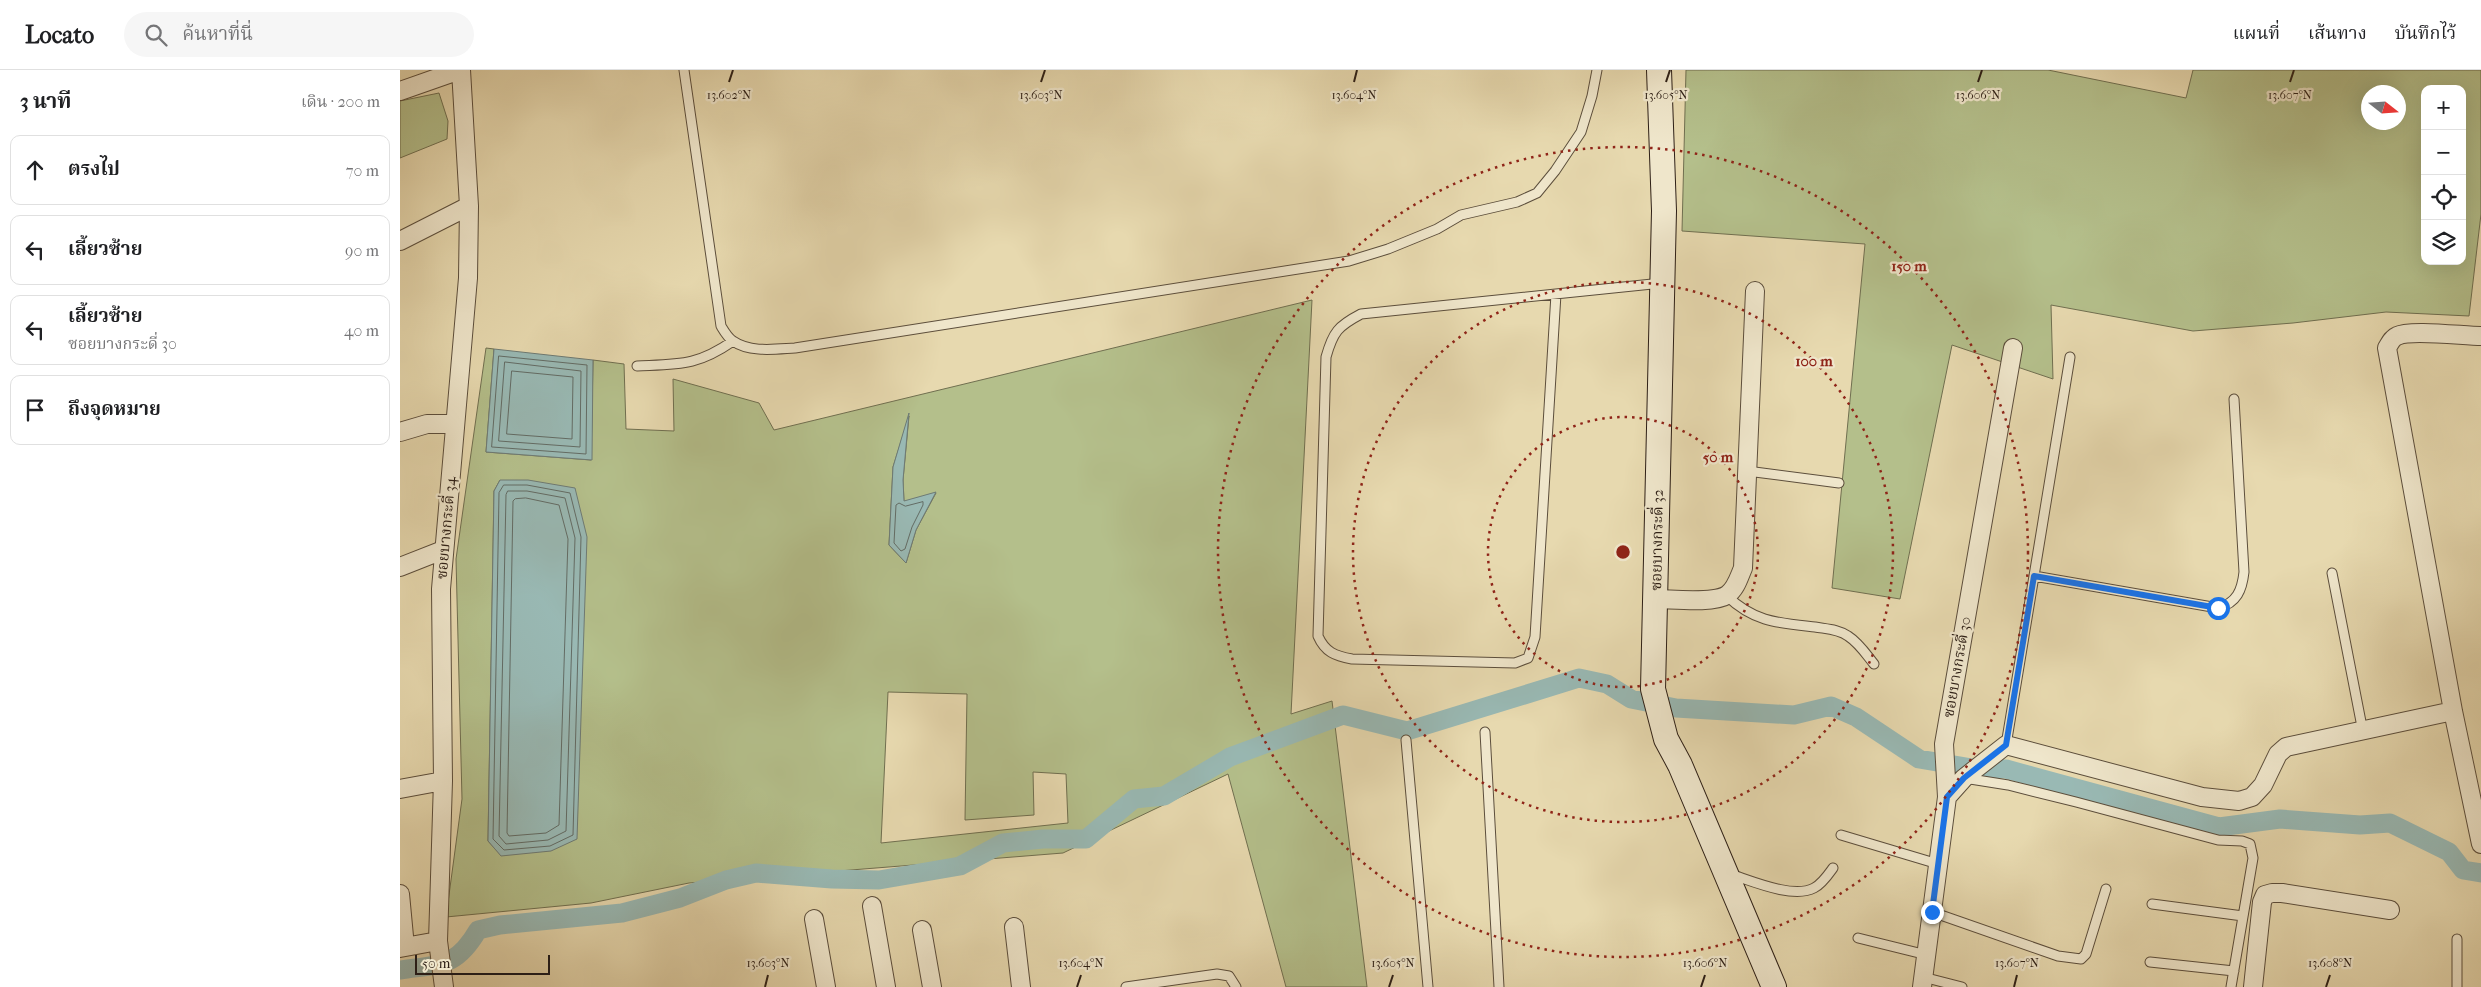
<!DOCTYPE html>
<html lang="th">
<head>
<meta charset="utf-8">
<style>
  :root { --surface:#fff; --page:#f6f6f6; --text:#202124; --muted:#757577; --line:#e0e0e0 }
  body { margin:0; font-family:"IM FELL French Canon","Noto Serif Thai",serif; background:var(--page); color:var(--text) }
  .controls { position:absolute; right:15px; top:15px; display:grid; overflow:hidden; border-radius:10px; box-shadow:0 5px 20px #0002 }
  .controls button { width:45px; height:45px; display:grid; place-items:center; padding:0; border:0; border-bottom:1px solid var(--line); background:var(--surface); color:var(--text); font:25px sans-serif }
  .compass { position:absolute; left:1961px; top:15px; width:45px; height:45px; border-radius:50%; background:var(--surface); box-shadow:0 5px 20px #0002; rotate:107deg }
  .scale { position:absolute; left:15px; bottom:12px; width:135px; box-sizing:border-box; padding-left:5px; border:2px solid #2d1f16; border-top:0; font-size:14px; line-height:18px; white-space:nowrap; color:#2d1f16; -webkit-text-stroke:4px #efe6cb; paint-order:stroke }
  .stop { position:absolute; width:15px; height:15px; margin:-11px; border:4px solid #1a73e8; border-radius:50%; background:#fff }
  .stop.end { background:#1a73e8; border-color:#fff; box-shadow:0 1px 5px #0008 }
  .list { margin:0; padding:0; list-style:none }
  h2 { display:flex; justify-content:space-between; align-items:center; height:65px; margin:0; padding:0 20px; font-size:21px }
  h2 small { font-size:16px; font-weight:400; color:var(--muted) }
  .list li { display:grid; grid-template-columns:32px 1fr auto; gap:15px; align-items:center; box-sizing:border-box; height:70px; margin:0 10px 10px; padding:0 10px; border:1px solid var(--line); border-radius:10px }
  .list b { display:block; font-size:19px; white-space:nowrap }
  .list p { margin:0; font-size:16px; white-space:nowrap; color:var(--muted) }
  .list em { font-size:16px; font-style:normal; color:var(--muted) }
  .icon { flex:none; width:28px; height:28px; fill:none; stroke:currentColor; stroke-width:2; stroke-linecap:round; stroke-linejoin:round }
  .map { position:relative; flex:none; width:2081px; height:917px; overflow:hidden }
  header { display:flex; align-items:center; gap:30px; box-sizing:border-box; height:70px; padding:0 25px; background:var(--surface); border-bottom:1px solid var(--line) }
  header strong { font-size:24px }
  nav { display:flex; gap:28px; margin-inline-start:auto; font-size:18px }
  .search { width:350px; height:45px; background:var(--page); display:flex; align-items:center; gap:12px; box-sizing:border-box; padding:0 18px; border-radius:28px; color:var(--muted); font-size:19px }
  main { display:flex }
  aside { flex:1; background:var(--surface) }
  .map>svg:first-child { display:block }
</style>
</head>
<body>
<header>
<strong>Locato</strong>
<div class="search"><svg class="icon" aria-label="search" viewBox="0 0 24 24"><circle cx="10" cy="10" r="6"/><path d="M15 15l6 6"/></svg>ค้นหาที่นี่</div>
<nav><a>แผนที่</a><a>เส้นทาง</a><a>บันทึกไว้</a></nav>
</header>
<main>
<aside>
<h2>3 นาที<small>เดิน · 200 m</small></h2>
<ul class="list">
<li><svg class="icon" aria-label="ahead" viewBox="0 0 24 24"><path d="M12 20V5M6 11l6-6 6 6"/></svg><div><b>ตรงไป</b></div><em>70 m</em></li>
<li><svg class="icon" aria-label="left" viewBox="0 0 24 24"><path d="M17 20v-9H6M10 6l-5 5 5 5"/></svg><div><b>เลี้ยวซ้าย</b></div><em>90 m</em></li>
<li><svg class="icon" aria-label="left" viewBox="0 0 24 24"><path d="M17 20v-9H6M10 6l-5 5 5 5"/></svg><div><b>เลี้ยวซ้าย</b><p>ซอยบางกระดี่ 30</p></div><em>40 m</em></li>
<li><svg class="icon" aria-label="arrive" viewBox="0 0 24 24"><path d="M6 21V4h12l-3 4 3 4H6"/></svg><div><b>ถึงจุดหมาย</b></div></li>
</ul>
</aside>
<div class="map">
<svg width="2081" height="917" viewBox="0 0 2081 917">
  <rect width="100%" height="100%" fill="#e7d9af"/>
  <filter id="stains"><feTurbulence type="fractalNoise" baseFrequency=".004" numOctaves="4"/><feColorMatrix values="0 0 0 0 .2 0 0 0 0 .09 0 0 0 0 .02 0 0 0 .5 -.17"/></filter>
  <radialGradient id="worn" r=".72"><stop offset=".6" stop-color="#630" stop-opacity="0"/><stop offset="1" stop-color="#630" stop-opacity=".3"/></radialGradient>
  <!-- green -->
  <path fill="#b4bf8b" stroke="#706f50" fill-rule="evenodd" d="M1286 0H1648L1786 28 1793 0H2081V144L2069 246 1986 242 1893 253 1793 261 1651 235 1653 309 1552 275 1500 529 1432 518 1465 174 1282 161ZM2025 19H2062V191H2025ZM1968 22H1998V52H1968Z
    M39 23 48 51 47 69 0 88V31Z
    M912 230 891 644 932 631 967 917H886L828 704 663 783 289 813 191 833 46 847 62 729 56 489 86 278 94 279 86 382 191 390 193 290 224 294 226 359 274 361 273 309 359 333 374 360ZM509 346 503 410 504 432 536 423 516 460 506 493 489 475 493 397ZM100 410 101 785 88 771 94 421ZM488 622 567 624 565 750 634 745 633 702 666 704 668 753 481 773Z"/>
  <!-- water -->
  <path fill="#99b9b4" stroke="#6e7b75" d="M94 279 193 290 192 390 86 382Z
    M509 343 503 410 504 431 536 422 516 460 506 493 489 475 493 397Z
    M100 410H128L175 418 187 467 177 769 151 781 101 786 88 771 94 421Z"/>
  <g fill="none" stroke-linecap="round" stroke-linejoin="round">
    <!-- shore -->
    <path stroke="#636c65" stroke-width="1" d="M99 286 187 295 186 384 92 377Z
      M105 292 181 301 180 377 99 371Z
      M112 301 173 307 172 369 107 364Z
      M104 415H127L170 423 181 467 173 765 150 776 104 780 93 769 99 423Z
      M108 421H127L165 428 175 468 166 761 148 770 106 774 99 766 106 425Z
      M126 428 159 435 168 469 159 755 146 763 109 766 107 763 113 431 115 429Z
      M523 432V435L512 457 505 479 501 481 494 473 496 435 499 433 505 436Z"/>
    <!-- canal -->
    <path stroke="#99b9b4" stroke-width="19" d="M0 900C40 894 56 898 78 860L100 855 222 843 280 828 326 810 356 803 432 809 479 810 560 796 603 773 643 769H686L734 729 764 726 830 687 943 645 1007 661 1179 608 1207 614 1231 629 1276 638 1394 645 1431 636 1456 647 1519 689 1578 699H1606L1819 757 1880 749 1960 755 1990 753 2049 782 2063 800 2081 803"/>
    <!-- lane casing -->
    <g stroke="#5c4e3c" stroke-width="11">
      <path id="lane" d="M284 0 321 256C324 261 328 268 333 271 350 283 376 279 395 278L949 191 988 179 1037 159 1061 145 1117 132 1137 123 1155 101 1181 62 1192 26 1197 0
        M1156 224 1135 567 1128 588 1115 593 952 589C935 586 925 582 918 566L926 287C933 262 938 256 961 244L1262 213
        M237 296C280 294 297 296 333 271
        M1347 401 1439 413
        M1932 503 1963 662
        M1634 506 1670 287
        M1327 526C1354 552 1378 553 1415 557 1426 559 1438 559 1448 566 1459 573 1466 584 1474 594
        M1085 662 1099 917
        M1006 670 1028 917
        M1606 675 1634 506 1818 538C1837 533 1842 520 1844 502L1834 329
        M1564 708 1608 715 1676 732 1818 770 1842 771 1850 774 1853 788 1831 917
        M1441 765 1538 794
        M1330 804C1352 811 1393 829 1414 818 1422 814 1428 805 1433 798
        M1752 834 1843 846
        M1532 842 1658 886 1681 889 1686 884 1706 819
        M1458 868 1527 885
        M1750 892 1834 901
        M1523 907 1562 917
        M726 917 817 904 829 906 836 917
        M2057 917V869"/>
    </g>
    <!-- street casing -->
    <g stroke="#5c4e3c" stroke-width="20">
      <path id="street" d="M0 21 60 0
        M0 171 69 136
        M2081 266C2064 266 2010 259 1997 266 1992 268 1990 273 1987 278L2053 641 2081 774
        M0 362 27 354H54
        M0 497 43 480
        M1255 529C1272 529 1313 534 1327 525 1336 519 1339 507 1343 498L1355 221
        M0 719 43 711
        M1547 727 1564 708 1606 675 1802 727 1839 731 1852 727 1863 715 1878 684 1886 677 2053 641
        M0 824 5 877
        M472 836 486 917
        M414 849 426 917
        M614 857 621 917
        M522 860 532 917
        M0 878 38 871
        M44 917 38 871 43 711 41 519 68 208 69 136 61 0
        M1522 917 1547 727 1544 674 1613 278
        M1853 917 1862 832 1865 825 1872 823H1882L1990 840"/>
    </g>
    <!-- secondary casing -->
    <g stroke="#2d1f16" stroke-width="26">
      <path id="secondary" d="M1259 0 1264 141 1253 619 1266 669 1280 695 1374 917"/>
    </g>
    <!-- lane -->
    <use href="#lane" stroke="#efe6cb" stroke-width="9"/>
    <!-- street -->
    <use href="#street" stroke="#efe6cb" stroke-width="18"/>
    <!-- secondary -->
    <use href="#secondary" stroke="#efe6cb" stroke-width="24"/>
  </g>
  <g fill="none" stroke-linecap="round" stroke-linejoin="round">
    <!-- route -->
    <path stroke="#1a73e8" stroke-width="6" d="M1532 842 1547 727 1564 708 1606 675 1634 506 1818 538"/>
  </g>
  <!-- ticks -->
  <path fill="none" stroke="#2d1f16" stroke-width="2" d="M329 12 333 0M641 12 645 0M954 12 957 0M1266 12 1270 0M1578 12 1582 0M1890 12 1894 0M365 917 368 905M677 917 681 905M989 917 993 905M1301 917 1305 905M1614 917 1617 905M1926 917 1930 905"/>
  <!-- distance rings -->
  <g fill="none" stroke="#8f2418" stroke-width="2.5" stroke-dasharray="2.5 5">
    <circle cx="1223" cy="482" r="135"/>
    <circle cx="1223" cy="482" r="270"/>
    <circle cx="1223" cy="482" r="405"/>
  </g>
  <g text-anchor="middle" stroke-width="4.5" stroke-linejoin="round" paint-order="stroke">
    <!-- street labels -->
    <g font-size="15" fill="#2d1f16" stroke="#efe6cb">
      <text transform="translate(46 458) rotate(-85)" y="5">ซอยบางกระดี่ 34</text>
      <text transform="translate(1257 470) rotate(-89)" y="5">ซอยบางกระดี่ 32</text>
      <text transform="translate(1557 597) rotate(-80)" y="5">ซอยบางกระดี่ 30</text>
    </g>
  </g>
  <g font-size="12" text-anchor="middle" fill="#2d1f16" stroke="#efe6cb" stroke-width="4.5" stroke-linejoin="round" paint-order="stroke">
    <text x="329" y="29">13.602°N</text>
    <text x="641" y="29">13.603°N</text>
    <text x="954" y="29">13.604°N</text>
    <text x="1266" y="29">13.605°N</text>
    <text x="1578" y="29">13.606°N</text>
    <text x="1890" y="29">13.607°N</text>
    <text x="368" y="897">13.603°N</text>
    <text x="681" y="897">13.604°N</text>
    <text x="993" y="897">13.605°N</text>
    <text x="1305" y="897">13.606°N</text>
    <text x="1617" y="897">13.607°N</text>
    <text x="1930" y="897">13.608°N</text>
  </g>
  <circle cx="1223" cy="482" r="8" fill="#8f2418" stroke="#efe6cb" stroke-width="2.5"/>
  <g font-size="15" text-anchor="middle" font-weight="bold" fill="#8f2418" stroke="#efe6cb" stroke-width="4.5" stroke-linejoin="round" paint-order="stroke">
    <text x="1509" y="201">150 m</text>
    <text x="1414" y="296">100 m</text>
    <text x="1318" y="392">50 m</text>
  </g>
  <rect width="100%" height="100%" filter="url(#stains)"/>
  <rect width="100%" height="100%" fill="url(#worn)"/>
</svg>
<div class="controls">
<button>+</button>
<button>−</button>
<button><svg class="icon" aria-label="locate" viewBox="0 0 24 24"><circle cx="12" cy="12" r="6"/><path d="M12 2v4M12 18v4M2 12h4M18 12h4"/></svg></button>
<button><svg class="icon" aria-label="layers" viewBox="0 0 24 24"><path d="M12 4l9 5-9 5-9-5zM3 14l9 5 9-5"/></svg></button>
</div>
<svg class="compass" viewBox="-18 -18 36 36"><path d="M0-13l5 13h-10z" fill="#e53935"/><path d="M0 13l5-13h-10z" fill="#757577"/></svg>
<div class="scale">50 m</div>
<div class="stop" style="left:1818px;top:538px"></div>
<div class="stop end" style="left:1532px;top:842px"></div>
</div>
</main>
</body>
</html>
